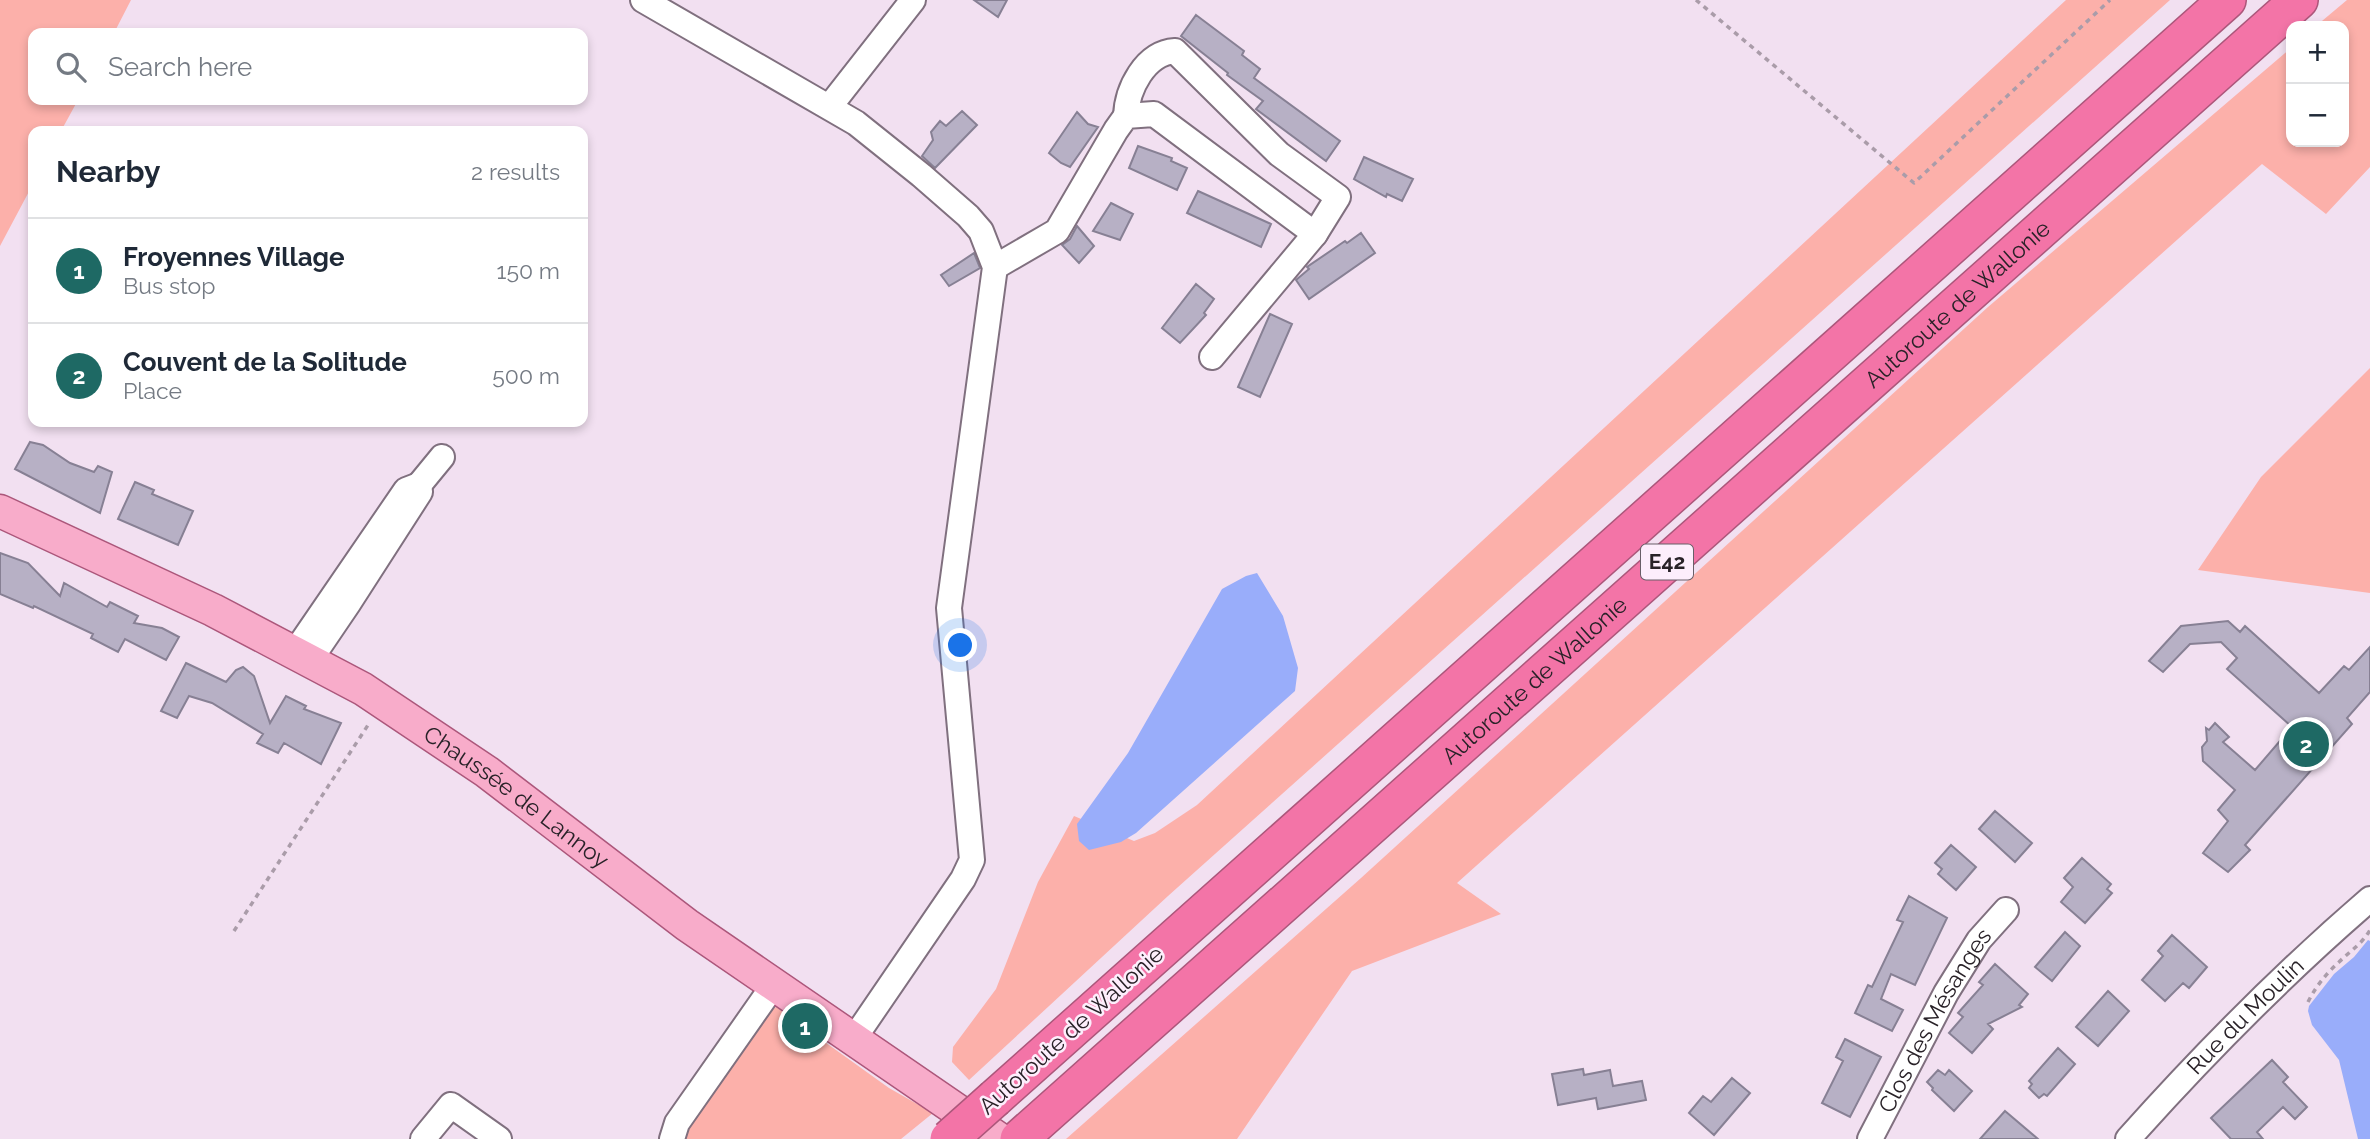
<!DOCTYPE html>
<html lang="en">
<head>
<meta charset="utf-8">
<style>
  :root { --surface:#fff; --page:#f6f6f7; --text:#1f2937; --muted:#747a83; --line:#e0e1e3; --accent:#1e6964 }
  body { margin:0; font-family:Raleway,sans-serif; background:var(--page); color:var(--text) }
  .controls { position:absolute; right:21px; top:21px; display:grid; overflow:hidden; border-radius:14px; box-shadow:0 4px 10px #0003 }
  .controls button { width:63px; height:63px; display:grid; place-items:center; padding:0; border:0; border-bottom:2px solid var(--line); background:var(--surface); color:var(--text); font:35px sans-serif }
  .you { position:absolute; left:961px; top:646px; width:24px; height:24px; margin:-18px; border:5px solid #fff; border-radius:50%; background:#1a73e8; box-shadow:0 0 0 10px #1a73e833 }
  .badge { display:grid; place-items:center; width:46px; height:46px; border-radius:50%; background:var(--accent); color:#fff; font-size:23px; font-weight:700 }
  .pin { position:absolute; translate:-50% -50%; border:4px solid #fff; box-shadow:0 2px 7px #0006 }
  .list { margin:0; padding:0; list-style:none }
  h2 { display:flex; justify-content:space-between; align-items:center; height:91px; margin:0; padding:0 28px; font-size:30px }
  h2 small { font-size:23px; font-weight:400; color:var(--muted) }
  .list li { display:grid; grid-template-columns:46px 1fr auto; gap:21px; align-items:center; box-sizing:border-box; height:105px; padding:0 28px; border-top:2px solid var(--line) }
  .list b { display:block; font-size:26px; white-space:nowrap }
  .list p { margin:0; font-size:23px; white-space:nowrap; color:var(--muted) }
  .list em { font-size:23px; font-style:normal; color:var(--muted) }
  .icon { flex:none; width:38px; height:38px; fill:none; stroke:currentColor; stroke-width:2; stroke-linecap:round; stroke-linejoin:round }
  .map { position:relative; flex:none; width:2370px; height:1139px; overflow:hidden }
  .search { position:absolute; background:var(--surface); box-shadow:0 4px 10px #0003; left:28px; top:28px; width:560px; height:77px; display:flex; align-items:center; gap:18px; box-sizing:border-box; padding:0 24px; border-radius:14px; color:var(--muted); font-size:26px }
  .panel { position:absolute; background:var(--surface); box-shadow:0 4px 10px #0003; left:28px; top:126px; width:560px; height:301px; border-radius:14px }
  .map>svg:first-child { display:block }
</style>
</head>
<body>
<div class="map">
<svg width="2370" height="1139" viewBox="0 0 2370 1139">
  <rect width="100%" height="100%" fill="#f2e0f1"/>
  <!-- green -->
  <path fill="#fcb0aa" d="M0 0H131L114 33H33V100H78L61 131H33V184L0 246Z
    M2066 0H2170L1168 896 969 1080 952 1062 953 1047 996 989 1038 882 1074 816 1134 841 1155 833 1197 805Z
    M2347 0H2370V167L2326 214 2262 164 1457 883 1501 914 1352 971 1237 1139H1066L1361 878 1988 307 2291 48V142H2344V26H2316Z
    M2370 368V593L2198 570 2261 477Z
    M776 1007 889 1088 933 1113 901 1139H680L753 1022Z"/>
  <!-- water -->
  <path fill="#99adfa" d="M1257 573 1283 616 1298 668 1295 691 1136 833 1121 842 1089 850 1079 841 1077 824 1128 753 1222 589 1246 576Z
    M2368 940 2370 941V1139H2358L2339 1060 2312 1025 2308 1011 2309 1006 2334 974 2354 957Z"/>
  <!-- building -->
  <path fill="#b7b0c5" stroke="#878094" stroke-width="2" d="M974 0H1007L998 17Z
    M1196 15 1244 51 1242 55 1260 69 1254 78 1340 141 1326 161 1256 109 1263 101 1227 75 1228 73 1181 36Z
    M962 111 977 125 935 168 922 156 933 140 931 132 940 121 946 126Z
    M1077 112 1088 124 1098 127 1070 167 1061 163 1049 153Z
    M1138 146 1172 158 1171 161 1187 168 1177 190 1129 168Z
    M1364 157 1413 179 1402 201 1387 194 1386 197 1354 179Z
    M1198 191 1271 224 1261 247 1187 213Z
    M1111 203 1133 214 1120 240 1093 231Z
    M1077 226 1094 246 1079 263 1062 245 1070 239Z
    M1361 233 1375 253 1309 299 1296 280 1309 269 1307 267 1345 241 1347 243Z
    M974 253 980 268 949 286 941 275Z
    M1196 284 1214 299 1204 313 1206 315 1180 343 1162 328Z
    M1270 314 1292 324 1260 397 1238 387Z
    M30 442 43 445 70 463 94 472 98 466 112 472 100 513 15 469Z
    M135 482 154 490 152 494 193 511 178 545 118 519Z
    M0 553 28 563 60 596 64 583 107 607 110 602 138 616 134 623 162 628 179 637 166 660 125 639 118 652 91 638 93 634 34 606 33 608 0 594Z
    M2228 621 2240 632 2245 626 2319 693 2344 666 2349 670 2370 647V692L2347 718 2352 724 2245 845 2250 850 2228 872 2203 853 2228 821 2218 810 2235 790 2203 761 2202 747 2207 741 2206 728 2209 730 2215 723 2229 737 2223 742 2255 770 2292 727 2227 669 2237 658 2221 642 2190 644 2163 672 2149 661 2181 626Z
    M186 663 226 682 236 670 243 667 254 676 270 723 286 696 306 706 304 709 341 723 321 764 284 743 278 753 257 743 263 734 212 703 189 696 177 718 161 711Z
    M1995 811 2032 843 2015 862 1979 829Z
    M1951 845 1976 867 1956 890 1938 874 1942 869 1935 863Z
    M2082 858 2111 884 2107 889 2112 893 2085 923 2061 902 2073 887 2064 878Z
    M1909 896 1947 918 1915 985 1891 974 1881 999 1903 1010 1892 1031 1855 1013 1868 985 1872 987 1903 922 1897 920Z
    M2065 932 2080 946 2052 981 2035 967Z
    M2172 935 2207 967 2189 988 2183 983 2165 1001 2142 980 2163 956 2158 951Z
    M1995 964 2028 994 2019 1005 2022 1007 1988 1024 1993 1029 1972 1053 1949 1033 1963 1017 1958 1013 1983 985 1979 982Z
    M2108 991 2129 1011 2098 1046 2076 1027Z
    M1845 1039 1881 1057 1850 1117 1822 1103 1843 1061 1836 1057Z
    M2058 1048 2075 1064 2047 1096 2044 1094 2039 1098 2029 1088 2032 1084 2029 1081Z
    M2272 1060 2288 1077 2283 1082 2307 1107 2295 1119 2283 1107 2257 1132 2263 1139H2231L2211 1118Z
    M1583 1069 1584 1075 1610 1070 1613 1086 1642 1081 1646 1100 1598 1109 1596 1098 1558 1105 1552 1074Z
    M1938 1070 1945 1075 1949 1070 1972 1091 1954 1111 1932 1090 1933 1088 1927 1082Z
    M1732 1078 1750 1093 1714 1135 1689 1113 1703 1096 1711 1102Z
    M2005 1111 2038 1139H1980Z"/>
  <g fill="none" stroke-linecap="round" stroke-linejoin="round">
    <!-- minor casing -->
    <g stroke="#80707f" stroke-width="28">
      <g id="minor">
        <path d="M643 0 856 123 921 175 968 216 981 231 995 267 949 608 972 860 963 879 853 1040"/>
        <path d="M830 106 913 0"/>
        <path d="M1126 116C1127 89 1145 53 1175 51L1279 154 1338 197 1315 234"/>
        <path d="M995 267 1057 231 1116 130 1126 116 1154 114 1315 234 1212 357"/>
        <path d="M419 485 442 457"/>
        <path d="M295 652 406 490 419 485 420 492 348 604 310 660"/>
        <path d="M423 1139 451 1105 499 1139"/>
        <path d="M672 1139 677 1123 773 986"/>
        <path id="s1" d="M1870 1139 1946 993 1979 940 2006 910"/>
        <path id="s2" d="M2128 1139C2204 1054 2284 973 2370 899"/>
      </g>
    </g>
    <!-- major casing -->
    <g stroke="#ac577b" stroke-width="35">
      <g id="major">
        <path id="s3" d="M0 511 213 610 363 689 487 772 687 925 999 1139"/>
      </g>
    </g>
    <!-- highway casing -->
    <g stroke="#ac577b" stroke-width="40">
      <g id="highway">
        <path d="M995 1098 2227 0"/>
        <path id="s4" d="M1019 1139 2299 0"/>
      </g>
    </g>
    <!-- path -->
    <path stroke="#aa9ca9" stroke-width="3.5" stroke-dasharray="5 5" stroke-linecap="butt" d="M1696 0 1914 183 2110 0
      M234 931 370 722
      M2308 1002C2316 986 2326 974 2339 962 2350 951 2362 944 2370 930"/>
    <!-- minor -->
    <use href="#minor" stroke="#fff" stroke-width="24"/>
    <!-- major -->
    <use href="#major" stroke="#f8acca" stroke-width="32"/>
    <!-- highway -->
    <use href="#highway" stroke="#f374a7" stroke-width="37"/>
    <!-- highway-bridge casing -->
    <g stroke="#ac577b" stroke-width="40" stroke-linecap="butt">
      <path id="highway-bridge" d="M949 1139 995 1098"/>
    </g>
    <!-- highway-bridge -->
    <use href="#highway-bridge" stroke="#f374a7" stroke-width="37"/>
  </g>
  <g text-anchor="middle" stroke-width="5" stroke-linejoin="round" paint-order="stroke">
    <!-- shield labels -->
    <rect fill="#fdeefc" stroke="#695f68" stroke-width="2" x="1641" y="544.5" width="52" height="35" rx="5"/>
    <g font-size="21" font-weight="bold" fill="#292228">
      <text x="1667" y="569">E42</text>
    </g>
    <!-- street labels -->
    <g font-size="23" fill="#292228" stroke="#fdeefc">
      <text dy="8" stroke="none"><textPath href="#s4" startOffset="1256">Autoroute de Wallonie</textPath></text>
      <text dy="8" stroke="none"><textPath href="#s4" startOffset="690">Autoroute de Wallonie</textPath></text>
      <text dy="8" stroke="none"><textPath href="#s3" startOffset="592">Chaussée de Lannoy</textPath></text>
      <text dy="8" stroke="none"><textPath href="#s2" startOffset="170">Rue du Moulin</textPath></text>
      <text dy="8" stroke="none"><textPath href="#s1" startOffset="135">Clos des Mésanges</textPath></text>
      <text transform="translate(1071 1030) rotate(-42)" y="8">Autoroute de Wallonie</text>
    </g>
  </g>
</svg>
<div class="controls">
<button>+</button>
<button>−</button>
</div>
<div class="you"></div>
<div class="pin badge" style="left:805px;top:1026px">1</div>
<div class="pin badge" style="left:2306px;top:744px">2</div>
<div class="search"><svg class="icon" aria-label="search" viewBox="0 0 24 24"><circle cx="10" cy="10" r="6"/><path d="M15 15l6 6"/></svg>Search here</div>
<section class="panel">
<h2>Nearby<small>2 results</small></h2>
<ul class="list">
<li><span class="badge">1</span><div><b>Froyennes Village</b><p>Bus stop</p></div><em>150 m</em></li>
<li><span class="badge">2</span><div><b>Couvent de la Solitude</b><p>Place</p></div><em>500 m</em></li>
</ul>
</section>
</div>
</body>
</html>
